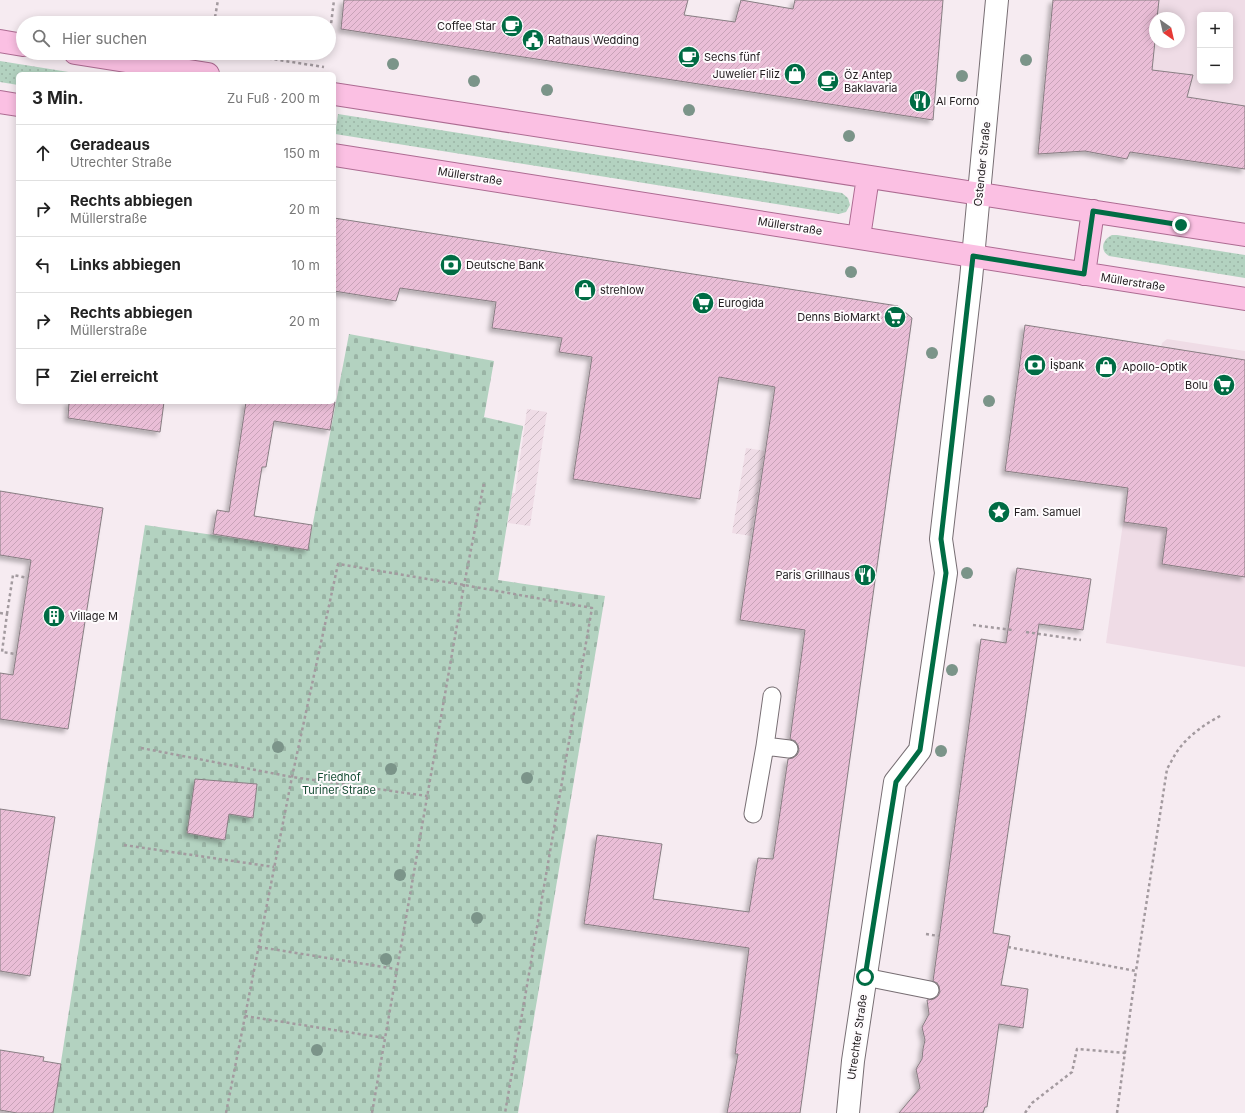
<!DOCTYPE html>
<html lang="de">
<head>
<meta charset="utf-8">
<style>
  :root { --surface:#fff; --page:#f6f6f6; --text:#222; --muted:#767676; --line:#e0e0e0 }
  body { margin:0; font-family:Inter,sans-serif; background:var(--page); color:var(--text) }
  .controls { position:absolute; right:12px; top:12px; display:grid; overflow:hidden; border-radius:6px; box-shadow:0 2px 10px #0003 }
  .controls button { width:36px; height:36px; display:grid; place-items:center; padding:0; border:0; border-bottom:1px solid var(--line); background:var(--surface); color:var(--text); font:20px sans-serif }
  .compass { position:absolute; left:1149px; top:12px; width:36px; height:36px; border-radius:50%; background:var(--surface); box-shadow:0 2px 10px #0003; rotate:146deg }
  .stop { position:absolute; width:12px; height:12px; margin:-9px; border:3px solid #006c44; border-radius:50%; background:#fff }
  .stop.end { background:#006c44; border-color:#fff; box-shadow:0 1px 4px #0008 }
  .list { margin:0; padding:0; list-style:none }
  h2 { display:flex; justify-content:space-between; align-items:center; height:52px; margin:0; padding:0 16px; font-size:17px }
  h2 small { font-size:13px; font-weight:400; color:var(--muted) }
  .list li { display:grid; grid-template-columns:26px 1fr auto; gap:12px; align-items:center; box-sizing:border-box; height:56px; padding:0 16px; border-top:1px solid var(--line) }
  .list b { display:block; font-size:15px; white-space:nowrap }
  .list p { margin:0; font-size:13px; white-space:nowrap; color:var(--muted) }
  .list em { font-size:13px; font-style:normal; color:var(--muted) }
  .icon { flex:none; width:22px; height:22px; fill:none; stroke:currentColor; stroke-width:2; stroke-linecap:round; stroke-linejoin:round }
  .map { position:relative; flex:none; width:1245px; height:1113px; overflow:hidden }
  .search { position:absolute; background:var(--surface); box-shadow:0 2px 10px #0003; left:16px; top:16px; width:320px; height:44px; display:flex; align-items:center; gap:10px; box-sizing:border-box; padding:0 14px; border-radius:22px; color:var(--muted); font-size:15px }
  .panel { position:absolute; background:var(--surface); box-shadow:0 2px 10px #0003; left:16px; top:72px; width:320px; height:332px; border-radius:6px }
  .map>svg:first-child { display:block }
</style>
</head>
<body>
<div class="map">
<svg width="1245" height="1113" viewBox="0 0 1245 1113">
  <defs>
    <pattern id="industrial-furrows" width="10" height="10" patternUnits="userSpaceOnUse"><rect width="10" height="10" fill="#efdce6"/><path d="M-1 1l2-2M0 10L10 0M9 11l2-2" fill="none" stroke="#cdbcc5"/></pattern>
    <pattern id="grass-dots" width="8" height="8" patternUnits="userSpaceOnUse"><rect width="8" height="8" fill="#b3d2c0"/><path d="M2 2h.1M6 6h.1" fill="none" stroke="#9ab4a5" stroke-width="1.8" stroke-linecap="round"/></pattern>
    <pattern id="cemetery-stones" width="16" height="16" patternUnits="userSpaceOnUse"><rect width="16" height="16" fill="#b3d2c0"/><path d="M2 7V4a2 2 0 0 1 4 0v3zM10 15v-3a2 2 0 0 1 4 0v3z" fill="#9ab4a5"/></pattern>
    <pattern id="building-hatch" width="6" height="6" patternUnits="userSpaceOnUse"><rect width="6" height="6" fill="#eabed7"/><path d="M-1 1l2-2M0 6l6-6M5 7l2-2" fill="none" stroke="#c8a3b8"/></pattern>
    <filter id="shadow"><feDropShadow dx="-3.5" dy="3.5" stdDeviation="2" flood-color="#0004"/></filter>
  </defs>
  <rect width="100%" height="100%" fill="#f6ebf1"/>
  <!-- built -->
  <path fill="#efdce6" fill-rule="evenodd" d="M1053 0H1245V169L1130 152 1127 159 1085 151 1038 154ZM1200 15H1230V81H1200ZM1155 18H1179V42H1155Z
    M1025 325 1161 347 1162 343 1167 339 1245 351V667L1106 643 1128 488 1005 471Z"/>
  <!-- industrial -->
  <path fill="url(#industrial-furrows)" d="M527 409 547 412 530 526 508 523 512 493H515Z
    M746 448 765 451 751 536 732 533Z"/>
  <!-- grass -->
  <path fill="url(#grass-dots)" d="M0 61 81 74H18V85L0 82Z
    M338 114 842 193 848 198 850 205 846 212 839 214 335 134Z
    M1112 235H1117L1245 255V278L1109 256C1099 250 1103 239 1112 235Z"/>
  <!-- cemetery -->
  <path fill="url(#cemetery-stones)" d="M349 334 494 361 484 417 523 426 498 580 605 596 518 1113H53L145 525 308 549Z"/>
  <!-- building -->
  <path fill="url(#building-hatch)" stroke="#887e83" filter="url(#shadow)" d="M344 0H688L684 15 735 22 741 0 793 9 795 0H943L933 120 341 29Z
    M1053 0H1159L1157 18H1155V41L1152 70 1193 75 1187 97 1245 106V169L1130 152 1127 159 1085 151 1038 154Z
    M334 218 898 306 912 318 800 1113H727L738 1054H735L749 948 584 924 597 835 662 844 653 899 749 912 758 858 773 859 788 759 793 758 797 755 799 751 798 745 795 741 790 739 805 630 740 620 775 387 719 377 700 499 573 479 592 357 559 352 562 338 492 328 496 302 400 288 396 301 334 291Z
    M1025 325 1245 360V577L1162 564 1167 528 1124 522 1128 488 1005 471Z
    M69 402H164L160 432 68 418Z
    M246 402H335L330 430 274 421 266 467H262L254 516 312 525 308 550 213 534 217 510 229 512Z
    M0 491 103 508 68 729 0 719V673L13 675 31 560 0 555Z
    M1017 568 1091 579 1083 630 1039 624 993 933 1010 936 1001 985 1028 989 1023 1028 999 1024 987 1107H985L983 1113H899L920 1088 916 1069 922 1059 923 1049 925 1040 922 1027 929 1014 927 1000 934 999 938 996 940 992 939 986 937 983 933 981 981 639 1006 643Z
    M195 779 257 784 253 818 229 814 225 840 187 833Z
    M0 809 55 817 30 976 0 971Z
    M0 1050 44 1057 43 1061 61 1064 53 1113H17L0 1110Z"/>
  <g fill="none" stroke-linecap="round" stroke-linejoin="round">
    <!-- service casing -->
    <g stroke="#776e73" stroke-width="19">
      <path id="service" d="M765 746 772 696
        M753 814 765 746 789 749
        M865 977 930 990"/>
    </g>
    <!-- minor casing -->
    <g stroke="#776e73" stroke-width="24">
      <path id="minor" d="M848 1113 853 1061 895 782 920 750 946 573 941 539 971 279 997 0"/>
    </g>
    <!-- primary casing -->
    <g stroke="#ad6b92" stroke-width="24">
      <path id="primary" d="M0 41 23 45
        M75 53 208 74
        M334 94 1245 235
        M0 102 18 105
        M334 155 1245 299
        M859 237 868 177
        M1084 274 1093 211"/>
    </g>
    <!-- path -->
    <path stroke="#a39a9f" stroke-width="2.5" stroke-dasharray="3 3" stroke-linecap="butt" d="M214 23 218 0
      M329 41 334 0
      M233 53 324 67
      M0 613 7 614 2 652 16 654
      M7 614 13 575 28 578
      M973 625 1012 630
      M1026 632 1081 640
      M141 748 292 777 427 796
      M124 845 274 867
      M926 934 939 936
      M259 947 396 969
      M1008 947 1136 971 1167 769C1170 764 1173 758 1176 753 1187 736 1205 724 1222 715
      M245 1016 385 1038
      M226 1113 292 777 338 564 464 585 592 608 505 1113
      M372 1113 464 585 484 483
      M1025 1113 1032 1103 1072 1072 1077 1049 1125 1053
      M1117 1113 1131 1006 1136 971"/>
    <!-- service -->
    <use href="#service" stroke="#fff" stroke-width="17"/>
    <!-- minor -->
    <use href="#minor" stroke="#fff" stroke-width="22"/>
    <!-- primary -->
    <use href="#primary" stroke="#fbc0e3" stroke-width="22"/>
  </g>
  <!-- trees -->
  <g fill="#7b9489">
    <circle cx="1026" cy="60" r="6"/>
    <circle cx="393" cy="64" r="6"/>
    <circle cx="962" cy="76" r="6"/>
    <circle cx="474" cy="81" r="6"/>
    <circle cx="547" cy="90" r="6"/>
    <circle cx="689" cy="110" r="6"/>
    <circle cx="849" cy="136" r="6"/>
    <circle cx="851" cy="272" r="6"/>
    <circle cx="932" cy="353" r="6"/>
    <circle cx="989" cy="401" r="6"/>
    <circle cx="967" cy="573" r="6"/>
    <circle cx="952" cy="670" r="6"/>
    <circle cx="278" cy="747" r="6"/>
    <circle cx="941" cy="751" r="6"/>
    <circle cx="391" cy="769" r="6"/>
    <circle cx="527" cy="778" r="6"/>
    <circle cx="400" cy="875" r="6"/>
    <circle cx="477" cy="918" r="6"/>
    <circle cx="386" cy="959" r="6"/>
    <circle cx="317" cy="1050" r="6"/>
  </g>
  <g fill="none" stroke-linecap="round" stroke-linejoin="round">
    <!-- route -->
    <path stroke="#006c44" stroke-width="5" d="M865 977 896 782 920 750 946 573 941 539 973 256 1084 274 1093 211 1181 225"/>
  </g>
  <!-- icons -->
  <defs>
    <g id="cafe-disc" transform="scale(1.15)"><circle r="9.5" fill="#006c44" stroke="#fefbfd"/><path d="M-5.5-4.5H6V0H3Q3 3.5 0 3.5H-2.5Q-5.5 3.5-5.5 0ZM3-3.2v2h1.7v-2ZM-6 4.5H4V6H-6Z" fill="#fff"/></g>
    <g id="civic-disc" transform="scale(1.15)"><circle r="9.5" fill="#006c44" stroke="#fefbfd"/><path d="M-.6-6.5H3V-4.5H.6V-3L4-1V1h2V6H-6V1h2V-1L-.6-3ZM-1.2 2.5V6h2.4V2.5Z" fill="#fff"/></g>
    <g id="shop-disc" transform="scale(1.15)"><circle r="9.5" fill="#006c44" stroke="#fefbfd"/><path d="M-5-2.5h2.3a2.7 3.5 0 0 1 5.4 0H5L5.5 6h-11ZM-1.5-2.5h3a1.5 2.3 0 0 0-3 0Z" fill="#fff"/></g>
    <g id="restaurant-disc" transform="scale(1.15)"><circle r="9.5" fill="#006c44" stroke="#fefbfd"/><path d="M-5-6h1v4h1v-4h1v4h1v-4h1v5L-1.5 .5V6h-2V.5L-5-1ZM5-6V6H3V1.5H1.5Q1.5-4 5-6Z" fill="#fff"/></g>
    <g id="bank-disc" transform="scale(1.15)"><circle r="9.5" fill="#006c44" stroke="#fefbfd"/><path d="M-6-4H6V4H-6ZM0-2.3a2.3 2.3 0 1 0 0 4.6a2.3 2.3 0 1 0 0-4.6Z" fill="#fff"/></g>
    <g id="supermarket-disc" transform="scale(1.15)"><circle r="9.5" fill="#006c44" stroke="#fefbfd"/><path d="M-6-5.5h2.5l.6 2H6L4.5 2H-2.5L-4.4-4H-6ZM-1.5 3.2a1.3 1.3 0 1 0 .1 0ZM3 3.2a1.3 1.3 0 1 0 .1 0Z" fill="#fff"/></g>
    <g id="sight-disc" transform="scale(1.15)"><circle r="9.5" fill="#006c44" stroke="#fefbfd"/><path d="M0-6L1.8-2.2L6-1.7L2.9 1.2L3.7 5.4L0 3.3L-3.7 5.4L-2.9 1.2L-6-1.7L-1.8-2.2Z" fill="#fff"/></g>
    <g id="building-disc" transform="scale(1.15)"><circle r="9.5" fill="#006c44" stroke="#fefbfd"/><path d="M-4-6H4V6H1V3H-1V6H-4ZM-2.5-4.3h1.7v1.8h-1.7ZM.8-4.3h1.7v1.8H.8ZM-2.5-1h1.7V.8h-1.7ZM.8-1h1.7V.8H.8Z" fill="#fff"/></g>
  </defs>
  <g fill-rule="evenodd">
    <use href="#cafe-disc" x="512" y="26"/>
    <use href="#civic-disc" x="533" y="40"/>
    <use href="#cafe-disc" x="689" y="57"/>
    <use href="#shop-disc" x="795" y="74"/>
    <use href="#cafe-disc" x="828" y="81"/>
    <use href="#restaurant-disc" x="920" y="101"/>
    <use href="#bank-disc" x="451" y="265"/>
    <use href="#shop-disc" x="585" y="290"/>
    <use href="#supermarket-disc" x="703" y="303"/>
    <use href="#supermarket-disc" x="895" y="317"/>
    <use href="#bank-disc" x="1035" y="365"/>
    <use href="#shop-disc" x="1106" y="367"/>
    <use href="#supermarket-disc" x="1224" y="385"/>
    <use href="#sight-disc" x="999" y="512"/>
    <use href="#restaurant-disc" x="865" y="575"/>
    <use href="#building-disc" x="54" y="616"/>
  </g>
  <g text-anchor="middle" stroke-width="4" stroke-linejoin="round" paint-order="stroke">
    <!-- poi labels -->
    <g font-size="11" fill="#201c1e" stroke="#fefbfd" text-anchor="start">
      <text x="496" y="30" text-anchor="end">Coffee Star</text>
      <text x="548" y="44">Rathaus Wedding</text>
      <text x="704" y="61">Sechs fünf</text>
      <text x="780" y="78" text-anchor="end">Juwelier Filiz</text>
      <text x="844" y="79">Öz Antep<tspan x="844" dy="13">Baklavaria</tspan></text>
      <text x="936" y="105">Al Forno</text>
      <text x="466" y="269">Deutsche Bank</text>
      <text x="600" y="294">strehlow</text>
      <text x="718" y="307">Eurogida</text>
      <text x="880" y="321" text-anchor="end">Denns BioMarkt</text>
      <text x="1050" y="369">İşbank</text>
      <text x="1122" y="371">Apollo-Optik</text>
      <text x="1208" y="389" text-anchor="end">Bolu</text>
      <text x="1014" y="516">Fam. Samuel</text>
      <text x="850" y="579" text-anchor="end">Paris Grillhaus</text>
      <text x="70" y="620">Village M</text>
    </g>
    <!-- street labels -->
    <g font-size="11" fill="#201c1e" stroke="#fefbfd">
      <text transform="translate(982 164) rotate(-84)" y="4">Ostender Straße</text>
      <text transform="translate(470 176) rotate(9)" y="4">Müllerstraße</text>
      <text transform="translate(790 226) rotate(9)" y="4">Müllerstraße</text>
      <text transform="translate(1133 282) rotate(9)" y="4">Müllerstraße</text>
      <text transform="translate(857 1037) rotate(-82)" y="4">Utrechter Straße</text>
    </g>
    <!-- park labels -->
    <g font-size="11" fill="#164d34" stroke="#fefbfd">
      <text x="339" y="781">Friedhof<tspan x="339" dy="13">Turiner Straße</tspan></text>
    </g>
  </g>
</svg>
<div class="controls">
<button>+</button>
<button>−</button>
</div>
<svg class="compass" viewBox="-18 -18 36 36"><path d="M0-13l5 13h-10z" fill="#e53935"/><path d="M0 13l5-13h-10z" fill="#767676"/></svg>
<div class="stop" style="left:865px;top:977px"></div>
<div class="stop end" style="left:1181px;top:225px"></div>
<div class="search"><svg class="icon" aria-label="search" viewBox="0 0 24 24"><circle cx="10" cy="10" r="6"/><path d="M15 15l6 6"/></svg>Hier suchen</div>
<section class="panel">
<h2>3 Min.<small>Zu Fuß · 200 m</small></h2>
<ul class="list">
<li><svg class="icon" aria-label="ahead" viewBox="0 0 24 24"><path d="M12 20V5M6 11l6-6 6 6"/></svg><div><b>Geradeaus</b><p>Utrechter Straße</p></div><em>150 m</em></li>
<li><svg class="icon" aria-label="right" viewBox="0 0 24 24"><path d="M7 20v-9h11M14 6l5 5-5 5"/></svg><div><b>Rechts abbiegen</b><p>Müllerstraße</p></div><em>20 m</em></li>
<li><svg class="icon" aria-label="left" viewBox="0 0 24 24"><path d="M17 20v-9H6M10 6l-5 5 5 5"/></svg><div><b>Links abbiegen</b></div><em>10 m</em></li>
<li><svg class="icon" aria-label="right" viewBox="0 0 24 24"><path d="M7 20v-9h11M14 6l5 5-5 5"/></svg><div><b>Rechts abbiegen</b><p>Müllerstraße</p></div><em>20 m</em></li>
<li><svg class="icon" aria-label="arrive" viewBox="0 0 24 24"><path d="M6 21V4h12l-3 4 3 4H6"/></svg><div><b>Ziel erreicht</b></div></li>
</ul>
</section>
</div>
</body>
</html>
